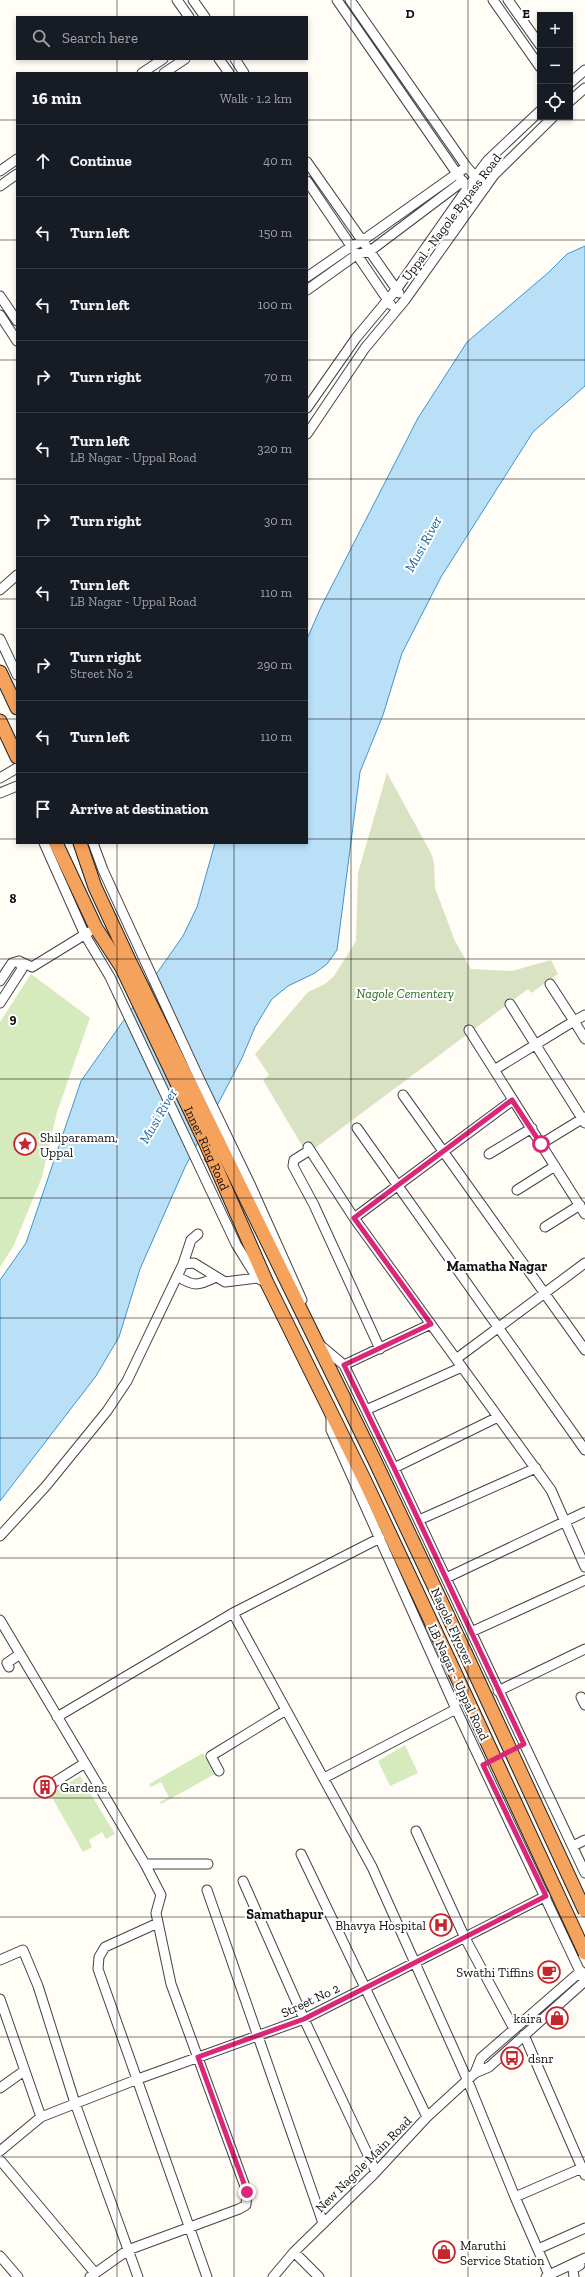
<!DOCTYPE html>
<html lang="en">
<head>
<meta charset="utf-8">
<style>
  :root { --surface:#171b24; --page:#20242c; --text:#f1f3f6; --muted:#9ea1a6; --line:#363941 }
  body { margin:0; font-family:"Zilla Slab",serif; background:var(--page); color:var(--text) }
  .controls { position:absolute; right:12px; top:12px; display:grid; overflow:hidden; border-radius:0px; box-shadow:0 2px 6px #0003 }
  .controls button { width:36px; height:36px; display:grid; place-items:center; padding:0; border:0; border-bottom:1px solid var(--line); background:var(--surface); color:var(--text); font:20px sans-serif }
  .stop { position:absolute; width:12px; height:12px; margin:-9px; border:3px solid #db2777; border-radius:50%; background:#fff }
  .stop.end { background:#db2777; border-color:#fff; box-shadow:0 1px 4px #0008 }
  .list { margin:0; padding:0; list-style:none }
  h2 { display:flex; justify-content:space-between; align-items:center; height:52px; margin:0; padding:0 16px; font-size:17px }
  h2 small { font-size:13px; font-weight:400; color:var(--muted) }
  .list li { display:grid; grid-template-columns:26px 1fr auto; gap:12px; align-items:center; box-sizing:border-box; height:72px; padding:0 16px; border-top:1px solid var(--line) }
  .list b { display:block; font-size:15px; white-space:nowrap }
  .list p { margin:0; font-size:13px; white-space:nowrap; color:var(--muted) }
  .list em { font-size:13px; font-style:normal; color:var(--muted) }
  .icon { flex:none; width:22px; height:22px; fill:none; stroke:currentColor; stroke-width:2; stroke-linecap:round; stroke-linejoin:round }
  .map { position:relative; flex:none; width:585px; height:2277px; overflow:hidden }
  .search { position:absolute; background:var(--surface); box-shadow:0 2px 6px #0003; left:16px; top:16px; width:292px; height:44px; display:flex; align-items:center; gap:10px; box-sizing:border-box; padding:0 14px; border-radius:0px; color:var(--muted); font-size:15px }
  .panel { position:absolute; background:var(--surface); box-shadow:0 2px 6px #0003; left:16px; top:72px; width:292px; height:772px; border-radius:0px }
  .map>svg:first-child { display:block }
</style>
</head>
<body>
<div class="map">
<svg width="585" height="2277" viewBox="0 0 585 2277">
  <rect width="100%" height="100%" fill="#fffdf5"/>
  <!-- green -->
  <path fill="#d5ebbd" d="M31 974 90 1018 57 1112 42 1177 14 1245 0 1267V1022Z
    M405 1745 418 1773 390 1786 378 1761Z
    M203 1753 215 1774 161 1804 160 1802 169 1797 161 1782 151 1787 149 1784Z
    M80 1776 115 1834 106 1839 102 1832 89 1840 92 1847 83 1852 50 1794Z"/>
  <!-- cemetery -->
  <path fill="#d9e3c4" d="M387 773 431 853 434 862 435 888 455 941 471 969 512 971 551 960 558 974 531 993 528 989 307 1154 263 1080 269 1075 255 1054 308 992 325 984 334 976 356 941 358 873Z"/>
  <!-- water -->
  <path fill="#b9e0f7" stroke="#3f96cf" d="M585 246V386L533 432 441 577 402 653 383 715 360 772 337 950 327 964 315 973 288 986 272 999 255 1027 242 1058 185 1167 140 1269 119 1337 96 1376 0 1501V1280L26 1243 81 1081 183 936 197 907 215 843H307V639L321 607 418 418 467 342 549 272 567 254Z"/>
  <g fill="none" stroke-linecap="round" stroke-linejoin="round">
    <!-- minor casing -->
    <g stroke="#444" stroke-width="11">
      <path id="minor" d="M177 0 189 17
        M193 0 205 17
        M337 0 467 188
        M350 0 466 166 485 188
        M493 0 540 67
        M508 0 540 45
        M219 59 229 73
        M235 59 244 73
        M142 73 163 59
        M164 73 185 59
        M570 83 585 70
        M570 101 585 88
        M307 162 399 293
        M0 171 17 159
        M307 181 391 305
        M0 186 17 174
        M307 277 352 246 362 241 462 170
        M307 290 356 255 370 251 463 181
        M0 296 17 321
        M0 315 17 341
        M307 408 356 338 396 290 476 176 488 160 540 111
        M307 434 365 348 405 300 494 175 553 117
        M0 590 17 575
        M0 639 17 675
        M0 778 17 768
        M0 793 17 786
        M44 843 85 935 110 977 236 1244 257 1278 267 1283
        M93 843 103 870 198 1076 251 1186 302 1300
        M19 961 32 967 89 932
        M0 981 12 963 19 961 22 969 0 1003
        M550 984 574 1021 585 1015
        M510 1004 585 1123
        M469 1030 585 1214
        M494 1070 574 1021 585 1039
        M403 1095 585 1350
        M357 1128 585 1450
        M541 1144 585 1117
        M308 1147 354 1218 551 1490 585 1567
        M310 1150 294 1160 293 1166 314 1205 380 1349
        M489 1154 532 1128
        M517 1190 555 1166
        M354 1218 513 1100
        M545 1227 580 1205
        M198 1234 191 1240 183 1264 194 1263 225 1282 257 1278
        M177 1276C194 1287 198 1286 216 1277
        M320 1345 344 1365 394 1468 585 1873
        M456 1359 585 1263
        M344 1365 431 1324
        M366 1410 462 1367
        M331 1414V1430L456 1709 585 1982
        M394 1468 498 1417
        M419 1520 536 1468
        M0 1536 46 1486 107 1411 127 1381 183 1264
        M446 1578 585 1512
        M233 1613 372 1867 467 2079 515 2197 549 2275 546 2277
        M0 1620 145 1864 161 1895 156 1913 171 1984 247 2192 246 2205 239 2209 128 2250 90 2277
        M471 1632 585 1580
        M9 1667 7 1663 20 1654
        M498 1691 585 1649
        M581 1697 585 1705
        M57 1717 233 1613 380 1538
        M219 1771 211 1756 286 1710
        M324 1778 456 1709
        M45 1788 85 1763
        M416 1831 465 1938 514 2029
        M573 1846 585 1840
        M301 1854 427 2117
        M145 1864H208
        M243 1881 304 2019 376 2172
        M207 1890 323 2223
        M158 1923 105 1947 99 1957 98 1969 207 2277
        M0 1960 23 1950 38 1986 75 2103 138 2277
        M0 1999 41 2117
        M524 2035 585 2175
        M475 2073 481 2058 581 1971
        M0 2088 24 2071
        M0 2151 41 2117 138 2079 304 2019 546 1896
        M0 2160 95 2273
        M515 2197 582 2168
        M538 2249 585 2228
        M294 2252 319 2277
        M0 2256 18 2277
        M549 2275 585 2258
        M273 2277 294 2252 374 2174 427 2117 475 2073 489 2067 585 1981
        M574 2277 573 2269 580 2265"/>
    </g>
    <!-- highway casing -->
    <g stroke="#222" stroke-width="15">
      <g id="highway">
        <path d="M0 672 17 708"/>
        <path d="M0 721 17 757"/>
        <path id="s1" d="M56 843 96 928 122 968 206 1144 267 1283 365 1481 449 1660"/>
        <path d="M80 843 95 887 129 960 374 1459 465 1652"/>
      </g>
    </g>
    <!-- minor -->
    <use href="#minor" stroke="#fff" stroke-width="9"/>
    <!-- highway -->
    <use href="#highway" stroke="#f5a25d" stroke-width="13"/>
    <!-- highway-bridge casing -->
    <g stroke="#222" stroke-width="15" stroke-linecap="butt">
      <path id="highway-bridge" d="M465 1652 585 1911
        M449 1660 585 1953"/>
    </g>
    <!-- highway-bridge -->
    <use href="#highway-bridge" stroke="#f5a25d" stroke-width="13"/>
  </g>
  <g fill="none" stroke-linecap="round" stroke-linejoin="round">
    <!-- route -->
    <path stroke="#db2777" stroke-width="5" d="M247 2192 198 2057 304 2019 546 1896 483 1765 524 1744 394 1468 344 1365 431 1324 354 1218 512 1100 541 1144"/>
  </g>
  <!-- grid -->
  <path fill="none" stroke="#111" stroke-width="1" stroke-opacity="0.55" d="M117 0V17M234 0V17M351 0V2277M468 0V2277M117 59V73M234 59V73M0 120H17M307 120H585M0 240H17M307 240H585M0 360H17M307 360H585M0 479H17M307 479H585M0 599H17M307 599H585M0 719H17M307 719H585M0 839H17M307 839H585M117 843V2277M234 843V2277M0 959H585M0 1079H585M0 1198H585M0 1318H585M0 1438H585M0 1558H585M0 1678H585M0 1798H585M0 1917H585M0 2037H585M0 2157H585"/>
  <!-- icons -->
  <defs>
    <g id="sight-ring" transform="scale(1.15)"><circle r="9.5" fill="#fff" stroke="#c4262e" stroke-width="1.5"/><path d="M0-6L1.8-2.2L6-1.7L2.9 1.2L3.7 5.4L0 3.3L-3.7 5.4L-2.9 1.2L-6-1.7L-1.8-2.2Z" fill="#c4262e"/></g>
    <g id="building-ring" transform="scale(1.15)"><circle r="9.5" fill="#fff" stroke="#c4262e" stroke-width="1.5"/><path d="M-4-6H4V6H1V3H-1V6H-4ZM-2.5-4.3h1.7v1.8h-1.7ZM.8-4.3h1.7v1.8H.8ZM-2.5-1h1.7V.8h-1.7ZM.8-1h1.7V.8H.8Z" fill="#c4262e"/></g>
    <g id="hospital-ring" transform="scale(1.15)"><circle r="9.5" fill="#fff" stroke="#c4262e" stroke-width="1.5"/><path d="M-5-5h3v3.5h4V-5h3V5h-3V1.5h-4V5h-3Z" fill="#c4262e"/></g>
    <g id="cafe-ring" transform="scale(1.15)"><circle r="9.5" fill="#fff" stroke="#c4262e" stroke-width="1.5"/><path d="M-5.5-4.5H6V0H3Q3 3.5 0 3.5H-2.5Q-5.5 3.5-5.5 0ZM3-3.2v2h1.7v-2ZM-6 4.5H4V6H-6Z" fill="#c4262e"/></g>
    <g id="shop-ring" transform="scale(1.15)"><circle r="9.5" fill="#fff" stroke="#c4262e" stroke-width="1.5"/><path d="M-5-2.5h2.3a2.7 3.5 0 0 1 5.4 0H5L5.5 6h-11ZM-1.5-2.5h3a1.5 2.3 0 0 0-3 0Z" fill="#c4262e"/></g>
    <g id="bus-ring" transform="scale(1.15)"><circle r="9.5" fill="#fff" stroke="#c4262e" stroke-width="1.5"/><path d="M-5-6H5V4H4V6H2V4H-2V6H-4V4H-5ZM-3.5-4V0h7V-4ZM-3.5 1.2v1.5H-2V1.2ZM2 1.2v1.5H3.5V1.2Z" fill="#c4262e"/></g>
  </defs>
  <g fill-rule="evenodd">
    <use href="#sight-ring" x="25" y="1144"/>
    <use href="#building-ring" x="45" y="1787"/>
    <use href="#hospital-ring" x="441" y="1925"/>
    <use href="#cafe-ring" x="549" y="1972"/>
    <use href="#shop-ring" x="557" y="2018"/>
    <use href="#bus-ring" x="512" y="2058"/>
    <use href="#shop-ring" x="444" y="2252"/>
  </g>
  <g text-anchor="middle" stroke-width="4" stroke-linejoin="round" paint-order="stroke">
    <!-- street labels -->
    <g font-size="13" fill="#111" stroke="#fff">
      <text transform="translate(451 217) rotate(-53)" y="5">Uppal - Nagole Bypass Road</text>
      <text dy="5" stroke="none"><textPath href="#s1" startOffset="341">Inner Ring Road</textPath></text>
      <text transform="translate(453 1626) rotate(65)" y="5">Nagole Flyover</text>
      <text transform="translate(459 1682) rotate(65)" y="5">LB Nagar - Uppal Road</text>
      <text transform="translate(310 2000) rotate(-25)" y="5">Street No 2</text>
      <text transform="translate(363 2164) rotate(-45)" y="5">New Nagole Main Road</text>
    </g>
    <!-- park labels -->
    <g font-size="13" font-style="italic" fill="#2f6b1f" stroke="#fff">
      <text x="405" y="998">Nagole Cementery</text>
    </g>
    <!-- poi labels -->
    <g font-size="13" fill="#111" stroke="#fff" text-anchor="start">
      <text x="40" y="1142">Shilparamam,<tspan x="40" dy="15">Uppal</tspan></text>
      <text x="60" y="1792">Gardens</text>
      <text x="426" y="1930" text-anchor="end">Bhavya Hospital</text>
      <text x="534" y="1977" text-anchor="end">Swathi Tiffins</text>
      <text x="542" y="2023" text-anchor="end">kaira</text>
      <text x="528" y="2063">dsnr</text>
      <text x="460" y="2250">Maruthi<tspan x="460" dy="15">Service Station</tspan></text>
    </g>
    <!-- water labels -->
    <g font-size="14" font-style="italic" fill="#1768a6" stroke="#fff">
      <text transform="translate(423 544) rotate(-61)" y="5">Musi River</text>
      <text transform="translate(158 1116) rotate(-60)" y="5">Musi River</text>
    </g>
    <!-- neighbourhood labels -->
    <g font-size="14" font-weight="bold" fill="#111" stroke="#fff">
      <text x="497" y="1271">Mamatha Nagar</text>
      <text x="285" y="1919">Samathapur</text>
    </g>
  </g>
  <g font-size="13" text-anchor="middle" font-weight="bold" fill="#111" stroke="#fff" stroke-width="4" stroke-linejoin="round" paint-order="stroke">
    <text x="410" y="18">D</text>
    <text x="526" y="18">E</text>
    <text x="13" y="903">8</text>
    <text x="13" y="1023">9</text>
  </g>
</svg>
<div class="controls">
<button>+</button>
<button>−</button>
<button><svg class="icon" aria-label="locate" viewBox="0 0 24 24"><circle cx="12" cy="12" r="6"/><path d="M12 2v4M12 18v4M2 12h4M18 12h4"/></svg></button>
</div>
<div class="stop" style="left:541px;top:1144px"></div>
<div class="stop end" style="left:247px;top:2192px"></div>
<div class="search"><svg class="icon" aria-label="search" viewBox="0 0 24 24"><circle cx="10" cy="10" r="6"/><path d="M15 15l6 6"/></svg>Search here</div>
<section class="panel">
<h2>16 min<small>Walk · 1.2 km</small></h2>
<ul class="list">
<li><svg class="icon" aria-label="ahead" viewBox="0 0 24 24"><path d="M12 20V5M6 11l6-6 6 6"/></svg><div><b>Continue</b></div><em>40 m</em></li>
<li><svg class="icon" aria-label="left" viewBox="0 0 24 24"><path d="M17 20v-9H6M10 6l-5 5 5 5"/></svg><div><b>Turn left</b></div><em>150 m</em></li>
<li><svg class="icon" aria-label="left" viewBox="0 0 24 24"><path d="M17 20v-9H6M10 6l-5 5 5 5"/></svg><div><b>Turn left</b></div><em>100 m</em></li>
<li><svg class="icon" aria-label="right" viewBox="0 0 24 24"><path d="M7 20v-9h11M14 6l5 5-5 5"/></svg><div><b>Turn right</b></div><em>70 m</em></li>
<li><svg class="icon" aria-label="left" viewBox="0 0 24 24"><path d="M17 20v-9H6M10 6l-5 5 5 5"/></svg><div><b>Turn left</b><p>LB Nagar - Uppal Road</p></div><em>320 m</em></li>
<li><svg class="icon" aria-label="right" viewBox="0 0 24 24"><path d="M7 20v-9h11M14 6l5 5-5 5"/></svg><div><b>Turn right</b></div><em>30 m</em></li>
<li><svg class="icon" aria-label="left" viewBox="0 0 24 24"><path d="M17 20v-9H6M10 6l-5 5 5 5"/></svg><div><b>Turn left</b><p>LB Nagar - Uppal Road</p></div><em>110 m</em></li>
<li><svg class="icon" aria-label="right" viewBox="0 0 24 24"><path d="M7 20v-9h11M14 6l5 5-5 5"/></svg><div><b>Turn right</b><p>Street No 2</p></div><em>290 m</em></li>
<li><svg class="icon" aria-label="left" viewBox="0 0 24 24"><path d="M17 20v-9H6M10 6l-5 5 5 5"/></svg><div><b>Turn left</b></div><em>110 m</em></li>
<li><svg class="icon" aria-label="arrive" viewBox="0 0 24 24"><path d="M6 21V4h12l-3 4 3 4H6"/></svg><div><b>Arrive at destination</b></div></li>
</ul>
</section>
</div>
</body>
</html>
